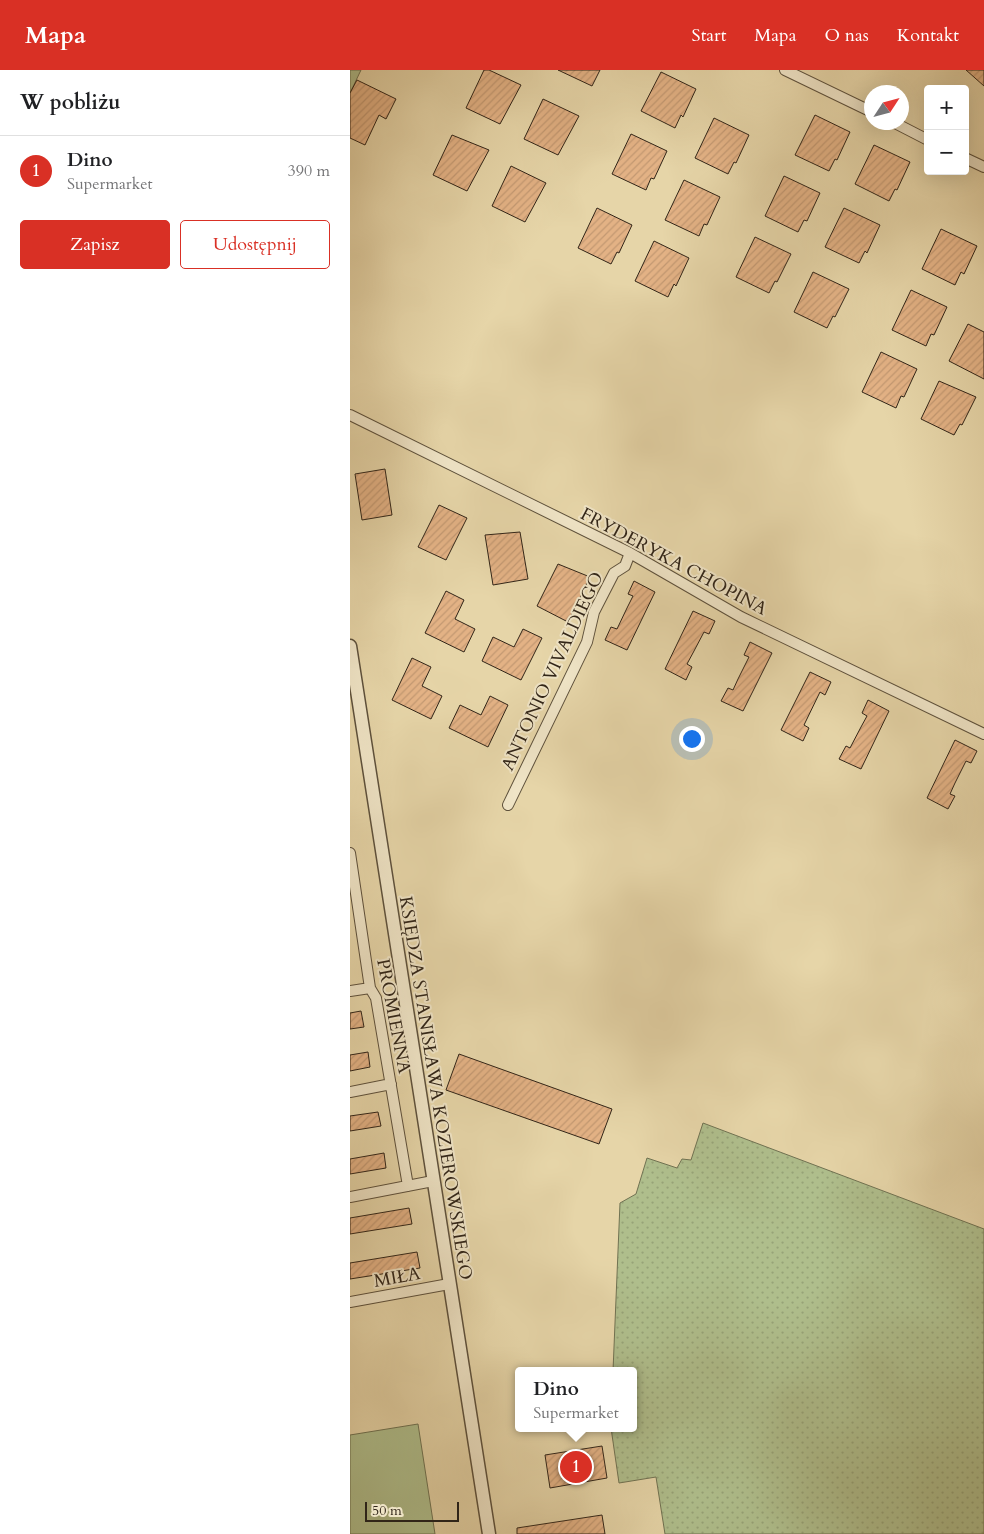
<!DOCTYPE html>
<html lang="pl">
<head>
<meta charset="utf-8">
<style>
  :root { --surface:#fff; --page:#f2f2f2; --text:#202124; --muted:#757577; --line:#e0e0e0; --accent:#d93025 }
  body { margin:0; font-family:Cardo,serif; background:var(--page); color:var(--text) }
  .controls { position:absolute; right:15px; top:15px; display:grid; overflow:hidden; border-radius:5px; box-shadow:0 5px 20px #0002 }
  .controls button { width:45px; height:45px; display:grid; place-items:center; padding:0; border:0; border-bottom:1px solid var(--line); background:var(--surface); color:var(--text); font:25px sans-serif }
  .compass { position:absolute; left:514px; top:15px; width:45px; height:45px; border-radius:50%; background:var(--surface); box-shadow:0 5px 20px #0002; rotate:54deg }
  .scale { position:absolute; left:15px; bottom:12px; width:94px; box-sizing:border-box; padding-left:5px; border:2px solid #312518; border-top:0; font-size:14px; line-height:18px; white-space:nowrap; color:#312518; -webkit-text-stroke:4px #efe4c6; paint-order:stroke }
  .you { position:absolute; left:341px; top:668px; width:18px; height:18px; margin:-12px; border:4px solid #fff; border-radius:50%; background:#1a73e8; box-shadow:0 0 0 8px #1a73e833 }
  .badge { display:grid; place-items:center; width:32px; height:32px; border-radius:50%; background:var(--accent); color:#fff; font-size:16px; font-weight:700 }
  .pin { position:absolute; translate:-50% -50%; border:2px solid #fff; box-shadow:0 1px 5px #0006 }
  .popup { position:absolute; left:165px; top:1297px; width:122px; height:65px; box-sizing:border-box; display:grid; place-content:center; border-radius:5px; background:var(--surface); filter:drop-shadow(0 1px 4px #0005); font-size:16px; white-space:nowrap; color:var(--muted) }
  .popup b { font-size:19px; color:var(--text) }
  .popup::after { content:''; position:absolute; left:50%; top:100%; margin-left:-10px; border:10px solid transparent; border-top-color:var(--surface) }
  .list { margin:0; padding:0; list-style:none }
  h2 { display:flex; justify-content:space-between; align-items:center; height:65px; margin:0; padding:0 20px; font-size:21px }
  h2 small { font-size:16px; font-weight:400; color:var(--muted) }
  .list li { display:grid; grid-template-columns:32px 1fr auto; gap:15px; align-items:center; box-sizing:border-box; height:70px; padding:0 20px; border-top:1px solid var(--line) }
  .list b { display:block; font-size:19px; white-space:nowrap }
  .list p { margin:0; font-size:16px; white-space:nowrap; color:var(--muted) }
  .list em { font-size:16px; font-style:normal; color:var(--muted) }
  .actions { display:flex; gap:10px; padding:15px 20px }
  .actions a { flex:1; padding:11px 0; border:1px solid var(--accent); border-radius:5px; text-align:center; font-size:18px; color:var(--accent) }
  .actions .main { background:var(--accent); color:#fff }
  .map { position:relative; flex:none; width:634px; height:1464px; overflow:hidden }
  header { display:flex; align-items:center; gap:30px; box-sizing:border-box; height:70px; padding:0 25px; background:var(--accent); color:#fff }
  header strong { font-size:24px }
  nav { display:flex; gap:28px; margin-inline-start:auto; font-size:18px }
  main { display:flex }
  aside { flex:1; background:var(--surface) }
  .map>svg:first-child { display:block }
</style>
</head>
<body>
<header>
<strong>Mapa</strong>
<nav><a>Start</a><a>Mapa</a><a>O nas</a><a>Kontakt</a></nav>
</header>
<main>
<aside>
<h2>W pobliżu<small></small></h2>
<ul class="list">
<li><span class="badge">1</span><div><b>Dino</b><p>Supermarket</p></div><em>390 m</em></li>
</ul>
<div class="actions"><a class="main">Zapisz</a><a>Udostępnij</a></div>
</aside>
<div class="map">
<svg width="634" height="1464" viewBox="0 0 634 1464">
  <defs>
    <pattern id="grass-dots" width="8" height="8" patternUnits="userSpaceOnUse" patternTransform="scale(1.25)"><rect width="8" height="8" fill="#afbe8c"/><path d="M2 2h.1M6 6h.1" fill="none" stroke="#97a378" stroke-width="1.8" stroke-linecap="round"/></pattern>
    <pattern id="building-hatch" width="6" height="6" patternUnits="userSpaceOnUse" patternTransform="scale(1.25)"><rect width="6" height="6" fill="#e3b285"/><path d="M-1 1l2-2M0 6l6-6M5 7l2-2" fill="none" stroke="#c39972"/></pattern>
  </defs>
  <rect width="100%" height="100%" fill="#e6d5a8"/>
  <filter id="stains"><feTurbulence type="fractalNoise" baseFrequency=".004" numOctaves="4"/><feColorMatrix values="0 0 0 0 .2 0 0 0 0 .09 0 0 0 0 .02 0 0 0 .5 -.17"/></filter>
  <radialGradient id="worn" r=".72"><stop offset=".6" stop-color="#630" stop-opacity="0"/><stop offset="1" stop-color="#630" stop-opacity=".3"/></radialGradient>
  <!-- grass -->
  <path fill="url(#grass-dots)" stroke="#707252" d="M353 1053 634 1159V1464H315L306 1407 269 1413 261 1358H284V1301H263L270 1133 286 1124 297 1088 327 1098 332 1089 341 1090Z"/>
  <!-- green -->
  <path fill="#afbe8c" stroke="#707252" d="M0 0H11L0 23Z
    M68 1354 85 1464H0V1365Z"/>
  <!-- building -->
  <path fill="url(#building-hatch)" stroke="#312518" d="M134 0H139L171 15 150 54 116 38Z
    M208 0H250L242 16Z
    M616 0H634V16Z
    M311 2 346 19 333 47 331 45 325 58 291 41Z
    M7 10 46 29 36 49 29 45 15 75 0 68V23Z
    M193 29 229 46 208 85 174 69Z
    M465 45 500 62 487 90 485 89 479 101 445 85Z
    M364 48 399 65 386 93 384 92 378 104 345 88Z
    M281 64 317 81 304 109 301 108 296 120 262 104Z
    M102 65 139 80 117 121 83 105Z
    M524 75 560 92 547 120 545 119 539 131 505 114Z
    M161 96 196 113 175 152 142 136Z
    M434 106 470 123 457 151 454 150 448 162 415 146Z
    M334 110 370 127 357 155 354 154 349 166 315 150Z
    M247 138 282 155 269 183 267 182 261 194 228 178Z
    M494 138 530 155 517 183 515 181 509 193 475 177Z
    M591 159 627 176 614 204 611 202 605 215 572 199Z
    M405 167 441 184 427 212 425 211 419 223 386 207Z
    M304 171 339 188 326 216 324 214 318 227 285 211Z
    M463 202 499 219 485 247 483 246 477 258 444 242Z
    M561 220 597 237 584 265 581 264 576 276 542 260Z
    M618 254 634 262V309L599 291Z
    M531 282 567 299 554 327 551 326 546 338 512 322Z
    M589 311 626 327 612 355 610 354 604 365 571 349Z
    M35 399 42 445 12 450 5 404Z
    M89 435 117 448 96 490 68 477Z
    M170 462 178 509 143 515 135 465Z
    M208 494 240 507 218 552 187 536Z
    M284 511 305 522 277 580 255 570 261 557 267 559 277 538 283 526 278 524Z
    M96 521 114 530 105 549 125 559 114 582 75 563Z
    M343 541 365 551 359 564 354 562 344 581 337 594 342 597 336 610 315 599Z
    M173 559 192 568 171 610 132 591 143 567 164 577Z
    M400 572 422 583 393 641 371 631 378 618 383 620 388 609 399 587 394 585Z
    M62 588 81 597 72 616 92 626 81 649 42 630Z
    M460 602 481 612 475 625 470 622 454 655 459 658 453 671 431 660Z
    M140 626 158 635 138 677 99 658 110 635 131 645Z
    M518 630 539 641 511 699 489 689 496 676 500 678 511 657 517 646 512 643Z
    M605 670 627 681 621 693 616 691 605 713 600 724 605 726 598 739 577 728Z
    M11 941 14 957 0 959V943Z
    M18 982 20 997 0 1001V985Z
    M109 984 262 1039 249 1074 96 1020Z
    M28 1042 31 1056 0 1061V1046Z
    M34 1083 36 1098 0 1104V1089Z
    M59 1138 62 1154 0 1164V1148Z
    M67 1182 70 1198 0 1209V1193Z
    M252 1376 257 1408 200 1418 195 1385Z
    M252 1445 255 1464H167V1458Z"/>
  <g fill="none" stroke-linecap="round" stroke-linejoin="round">
    <!-- minor casing -->
    <g stroke="#5e513c" stroke-width="12">
      <path id="minor" d="M435 0 522 42
        M543 52 578 70
        M615 88 634 97
        M0 345 280 483 391 547 634 664
        M158 735 237 572 244 542 264 503 275 496 280 483
        M0 783 20 918 26 928 58 1116
        M0 921 20 918
        M0 1022 41 1014
        M0 1127 83 1111
        M0 1232 99 1214"/>
    </g>
    <!-- tertiary casing -->
    <g stroke="#5e513c" stroke-width="15">
      <path id="tertiary" d="M0 576 139 1464"/>
    </g>
    <!-- minor -->
    <use href="#minor" stroke="#efe4c6" stroke-width="10"/>
    <!-- tertiary -->
    <use href="#tertiary" stroke="#efe4c6" stroke-width="12"/>
  </g>
  <g text-anchor="middle" stroke-width="4" stroke-linejoin="round" paint-order="stroke">
    <!-- street labels -->
    <g font-size="18" fill="#312518" stroke="#efe4c6">
      <text transform="translate(324 491) rotate(28)" y="6">FRYDERYKA CHOPINA</text>
      <text transform="translate(202 601) rotate(-65)" y="6">ANTONIO VIVALDIEGO</text>
      <text transform="translate(44 946) rotate(79)" y="6">PROMIENNA</text>
      <text transform="translate(86 1018) rotate(81)" y="6">KSIĘDZA STANISŁAWA KOZIEROWSKIEGO</text>
      <text transform="translate(47 1207) rotate(-10)" y="6">MIŁA</text>
    </g>
  </g>
  <rect width="100%" height="100%" filter="url(#stains)"/>
  <rect width="100%" height="100%" fill="url(#worn)"/>
</svg>
<div class="controls">
<button>+</button>
<button>−</button>
</div>
<svg class="compass" viewBox="-18 -18 36 36"><path d="M0-13l5 13h-10z" fill="#e53935"/><path d="M0 13l5-13h-10z" fill="#757577"/></svg>
<div class="scale">50 m</div>
<div class="you"></div>
<div class="pin badge" style="left:226px;top:1397px">1</div>
<div class="popup"><b>Dino</b>Supermarket</div>
</div>
</main>
</body>
</html>
